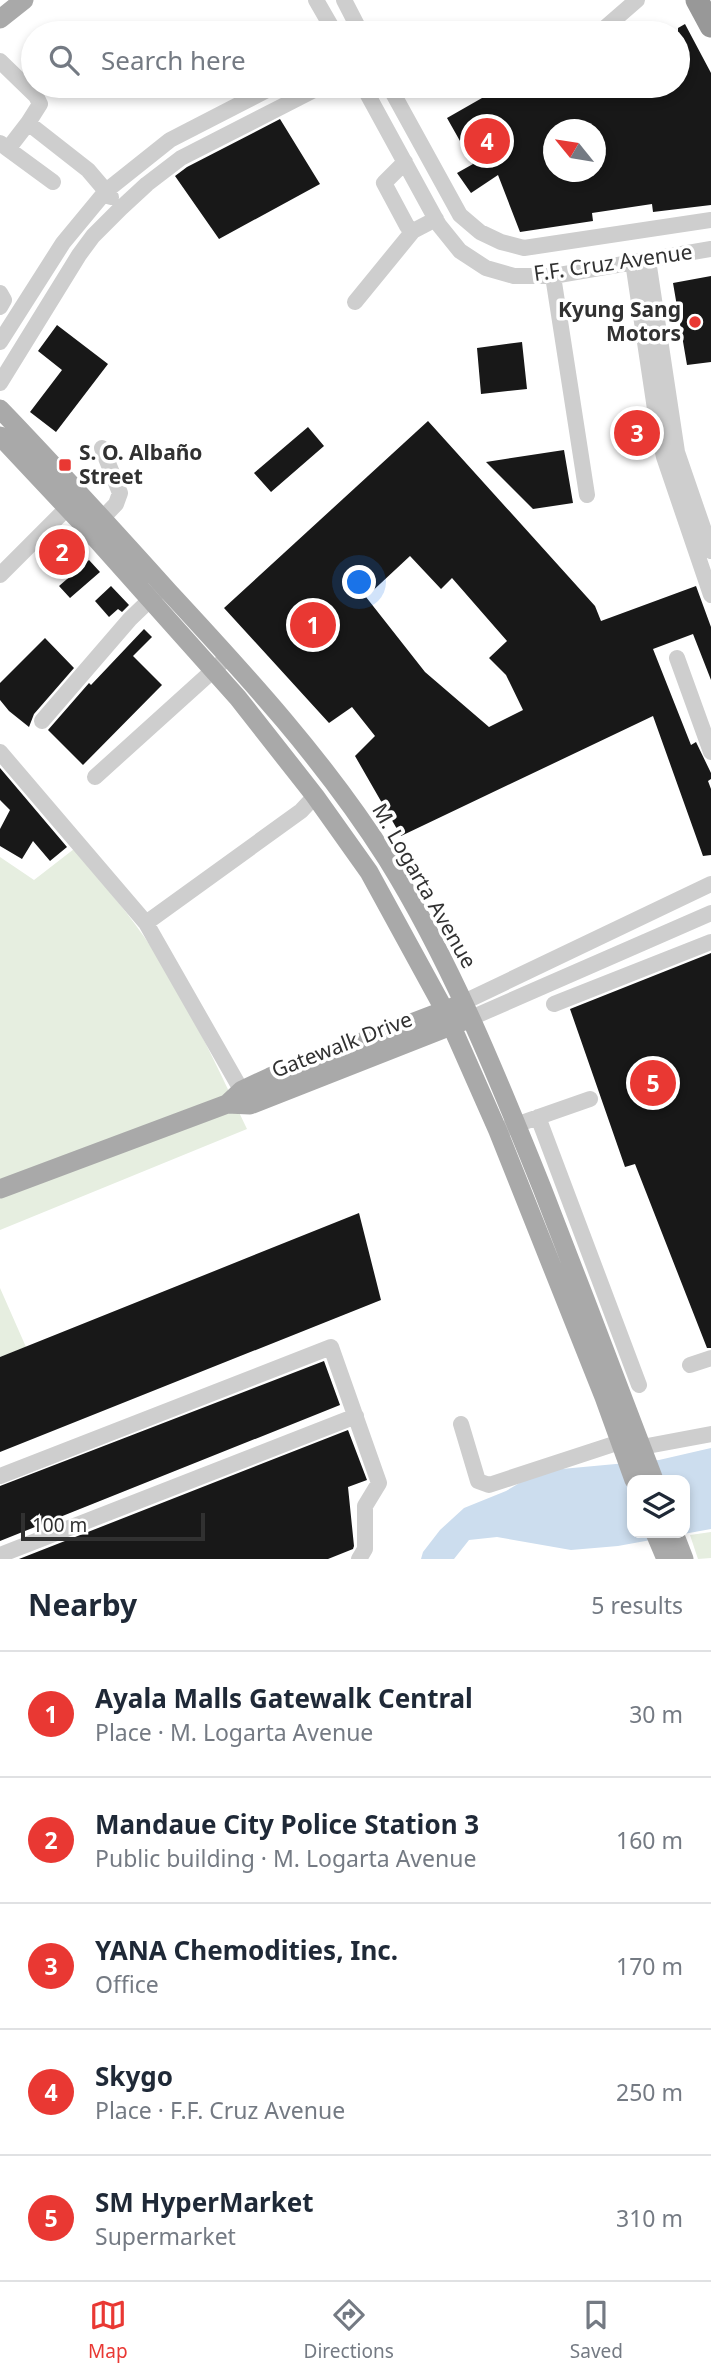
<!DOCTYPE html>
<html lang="en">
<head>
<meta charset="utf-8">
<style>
  :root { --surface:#fff; --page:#f6f6f7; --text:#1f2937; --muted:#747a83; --line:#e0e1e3; --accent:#e93833 }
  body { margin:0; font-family:"Noto Sans",sans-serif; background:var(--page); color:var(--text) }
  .controls { position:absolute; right:21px; bottom:21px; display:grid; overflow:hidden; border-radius:14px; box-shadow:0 4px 10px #0003 }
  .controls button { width:63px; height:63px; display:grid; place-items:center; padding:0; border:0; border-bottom:2px solid var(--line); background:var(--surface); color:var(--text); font:35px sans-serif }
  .compass { position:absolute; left:543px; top:119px; width:63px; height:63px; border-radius:50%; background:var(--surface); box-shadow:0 4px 10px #0003; rotate:300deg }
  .scale { position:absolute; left:21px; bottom:18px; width:184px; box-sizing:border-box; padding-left:7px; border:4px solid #313131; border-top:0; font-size:19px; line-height:24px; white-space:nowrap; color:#313131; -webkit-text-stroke:5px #fff; paint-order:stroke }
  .you { position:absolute; left:360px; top:583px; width:24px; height:24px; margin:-18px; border:5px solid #fff; border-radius:50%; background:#1a73e8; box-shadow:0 0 0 10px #1a73e833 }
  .badge { display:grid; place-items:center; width:46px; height:46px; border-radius:50%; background:var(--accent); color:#fff; font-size:23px; font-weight:700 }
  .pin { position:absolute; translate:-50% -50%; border:4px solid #fff; box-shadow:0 2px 7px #0006 }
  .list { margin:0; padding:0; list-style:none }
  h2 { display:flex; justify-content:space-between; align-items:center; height:91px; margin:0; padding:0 28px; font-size:30px }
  h2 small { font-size:23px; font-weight:400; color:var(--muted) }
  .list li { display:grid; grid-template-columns:46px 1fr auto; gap:21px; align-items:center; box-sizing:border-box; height:126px; padding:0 28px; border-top:2px solid var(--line) }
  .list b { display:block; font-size:26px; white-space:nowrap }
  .list p { margin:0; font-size:23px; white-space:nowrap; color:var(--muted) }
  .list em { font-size:23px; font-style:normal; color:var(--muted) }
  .icon { flex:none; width:38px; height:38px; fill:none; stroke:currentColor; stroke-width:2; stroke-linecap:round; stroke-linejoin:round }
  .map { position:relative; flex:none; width:711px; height:1559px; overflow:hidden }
  .search { position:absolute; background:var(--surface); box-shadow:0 4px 10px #0003; left:21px; right:21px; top:21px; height:77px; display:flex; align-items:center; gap:18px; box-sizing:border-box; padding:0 24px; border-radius:38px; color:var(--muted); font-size:26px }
  .sheet { height:721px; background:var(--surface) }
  nav { display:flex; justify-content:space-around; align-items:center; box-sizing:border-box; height:98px; border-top:2px solid var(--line); background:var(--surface); font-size:19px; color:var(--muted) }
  nav a { display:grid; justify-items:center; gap:4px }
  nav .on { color:var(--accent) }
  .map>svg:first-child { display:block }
</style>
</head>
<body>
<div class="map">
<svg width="711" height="1559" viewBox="0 0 711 1559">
  <rect width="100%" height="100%" fill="#fff"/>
  <!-- green -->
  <path fill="#e6eee0" d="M74 849C102 882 130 915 154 951 190 1007 218 1069 247 1129L0 1230V857L34 880Z
    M0 1288 26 1347 0 1357Z
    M711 1532V1558L698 1559 690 1535Z"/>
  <!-- water -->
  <path fill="#cde" fill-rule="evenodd" d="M711 1448V1529L618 1546 571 1550 497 1537 469 1540 454 1559H421L423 1552 440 1530 464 1508 506 1491 540 1471 659 1460ZM632 1480H685V1533H632Z"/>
  <!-- building -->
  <path fill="#181818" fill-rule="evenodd" d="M685 24 711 73V205L653 212 652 204 592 213 593 221 520 232 498 175 471 193 457 173 473 164 447 118 503 86H678V28ZM554 130H596V172H554Z
    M280 119 320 184 219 239 175 176 187 167Z
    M711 276V362L687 365 673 283Z
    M57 325 108 364 56 432 30 412 62 370 38 351Z
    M522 342 527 389 481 394 477 348Z
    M428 421 595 606 601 621 696 586 711 627V680L693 634 653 649 691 745 696 742 711 773V779L708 781 711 789V855L703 856 653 716 401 836 355 756 375 736 352 707 329 723 224 608ZM410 556 441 589 452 578 507 641 489 658 506 675 523 710 489 727 425 672 366 597Z
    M308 427 324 446 271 492 254 473Z
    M564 450 573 503 533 509 486 462Z
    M89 560 100 572 70 598 59 586Z
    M111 586 129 605 122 612 118 609 109 617 95 601Z
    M144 629 152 637 133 656 162 685 83 765 48 730 89 683 91 685Z
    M45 638 74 668 34 714 29 727 9 711 0 700V683Z
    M0 768 67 847 50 861 33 841 22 859 0 846V829L10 810 0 800Z
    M711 953V1348H707L635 1164 625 1167 570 1009Z
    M359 1213 381 1300 0 1452V1357Z
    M324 1361 340 1405 0 1541V1486Z
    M348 1430 367 1480 348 1487 354 1546 353 1549 328 1559H19Z"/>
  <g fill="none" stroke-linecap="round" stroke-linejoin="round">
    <!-- minor -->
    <path stroke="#cecece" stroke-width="16" d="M316 0 335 33
      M344 0 361 33
      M599 33 637 0
      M0 61 36 96 40 104 28 123 88 170 111 197
      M363 86 439 225 460 251 486 268 514 276H553L711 249
      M389 86 460 215 480 232 501 242 524 248 711 220
      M0 143 8 149 28 123
      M8 149 53 182
      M405 162 384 183 407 226 413 231 436 219
      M648 260 677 452 711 551
      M633 262 658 429 664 457 711 595
      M553 276 587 495
      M0 293 4 300 0 307
      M355 302 413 231
      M0 342 63 243 106 191 170 140 275 86
      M0 383 79 255 93 236 121 208 147 184 181 158 322 86
      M94 527 116 504 120 493 102 448
      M0 575 67 508
      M677 658 711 752
      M42 721 130 619 157 593
      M0 752 146 923 247 1100
      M95 777 229 656
      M146 923 301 811 315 796
      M464 1002 711 884
      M554 1004 711 942
      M471 1018 711 913
      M538 1117 639 1385
      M507 1128 590 1099
      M690 1365 711 1358
      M461 1424 478 1481 489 1485 620 1442
      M642 1447 711 1434
      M0 1476 331 1347 379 1483 365 1506V1549L359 1559
      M0 1555 356 1416"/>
    <!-- major -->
    <path stroke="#a9a9a9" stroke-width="19" d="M0 19 24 0
      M0 409C58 469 113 530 169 592 247 676 325 761 387 859 451 962 497 1076 542 1188 580 1285 617 1383 654 1480
      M0 436 89 531 238 698 315 796 369 872 445 1011 498 1131 604 1397 634 1480
      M227 1104 250 1105 464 1021
      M0 1189 227 1104 242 1090 270 1077 456 1006
      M655 1533 666 1559
      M674 1533 684 1559"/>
    <!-- highway -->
    <path stroke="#989898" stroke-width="23" d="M697 0 711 26"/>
  </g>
  <!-- markers -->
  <g fill="#e93833" stroke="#fff" stroke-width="2.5">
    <circle cx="695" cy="322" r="7"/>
    <rect x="58" y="458" width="14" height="14" rx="3.5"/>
  </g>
  <g text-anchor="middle" stroke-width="7" stroke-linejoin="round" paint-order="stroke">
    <!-- street labels -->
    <g font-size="21" fill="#313131" stroke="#fff">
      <text transform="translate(613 263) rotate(-8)" y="7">F.F. Cruz Avenue</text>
      <text transform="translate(424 886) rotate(60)" y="7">M. Logarta Avenue</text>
      <text transform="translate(342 1045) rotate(-21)" y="7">Gatewalk Drive</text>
    </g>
    <!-- poi labels -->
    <g font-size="21" font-weight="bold" fill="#313131" stroke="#fff" text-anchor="end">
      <text x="681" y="317">Kyung Sang<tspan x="681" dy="24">Motors</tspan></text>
      <text x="79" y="460" text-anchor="start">S. O. Albaño<tspan x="79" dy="24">Street</tspan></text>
    </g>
  </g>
</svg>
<div class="controls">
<button><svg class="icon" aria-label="layers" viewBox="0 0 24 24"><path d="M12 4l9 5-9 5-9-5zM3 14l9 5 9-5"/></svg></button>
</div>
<svg class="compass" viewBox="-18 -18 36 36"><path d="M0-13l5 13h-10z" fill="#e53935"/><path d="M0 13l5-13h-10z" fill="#747a83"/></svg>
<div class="scale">100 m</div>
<div class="you"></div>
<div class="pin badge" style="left:313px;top:625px">1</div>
<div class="pin badge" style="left:62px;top:552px">2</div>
<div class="pin badge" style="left:637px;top:433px">3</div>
<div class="pin badge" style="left:487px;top:141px">4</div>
<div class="pin badge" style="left:653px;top:1083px">5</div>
<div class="search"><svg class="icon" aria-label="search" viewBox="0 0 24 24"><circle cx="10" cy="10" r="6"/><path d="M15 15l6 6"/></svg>Search here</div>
</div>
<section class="sheet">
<h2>Nearby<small>5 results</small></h2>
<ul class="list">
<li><span class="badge">1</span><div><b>Ayala Malls Gatewalk Central</b><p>Place · M. Logarta Avenue</p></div><em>30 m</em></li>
<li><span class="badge">2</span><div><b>Mandaue City Police Station 3</b><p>Public building · M. Logarta Avenue</p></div><em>160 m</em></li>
<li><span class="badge">3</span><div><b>YANA Chemodities, Inc.</b><p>Office</p></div><em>170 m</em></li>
<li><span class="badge">4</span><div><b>Skygo</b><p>Place · F.F. Cruz Avenue</p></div><em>250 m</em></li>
<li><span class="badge">5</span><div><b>SM HyperMarket</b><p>Supermarket</p></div><em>310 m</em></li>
</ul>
</section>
<nav>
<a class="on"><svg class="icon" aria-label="map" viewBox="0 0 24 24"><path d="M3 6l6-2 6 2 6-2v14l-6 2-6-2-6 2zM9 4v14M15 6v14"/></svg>Map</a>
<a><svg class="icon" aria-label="directions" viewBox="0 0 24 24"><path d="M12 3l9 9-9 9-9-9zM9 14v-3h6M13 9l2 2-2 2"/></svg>Directions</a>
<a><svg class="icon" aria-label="saved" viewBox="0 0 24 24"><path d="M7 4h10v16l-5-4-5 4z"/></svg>Saved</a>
</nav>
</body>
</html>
